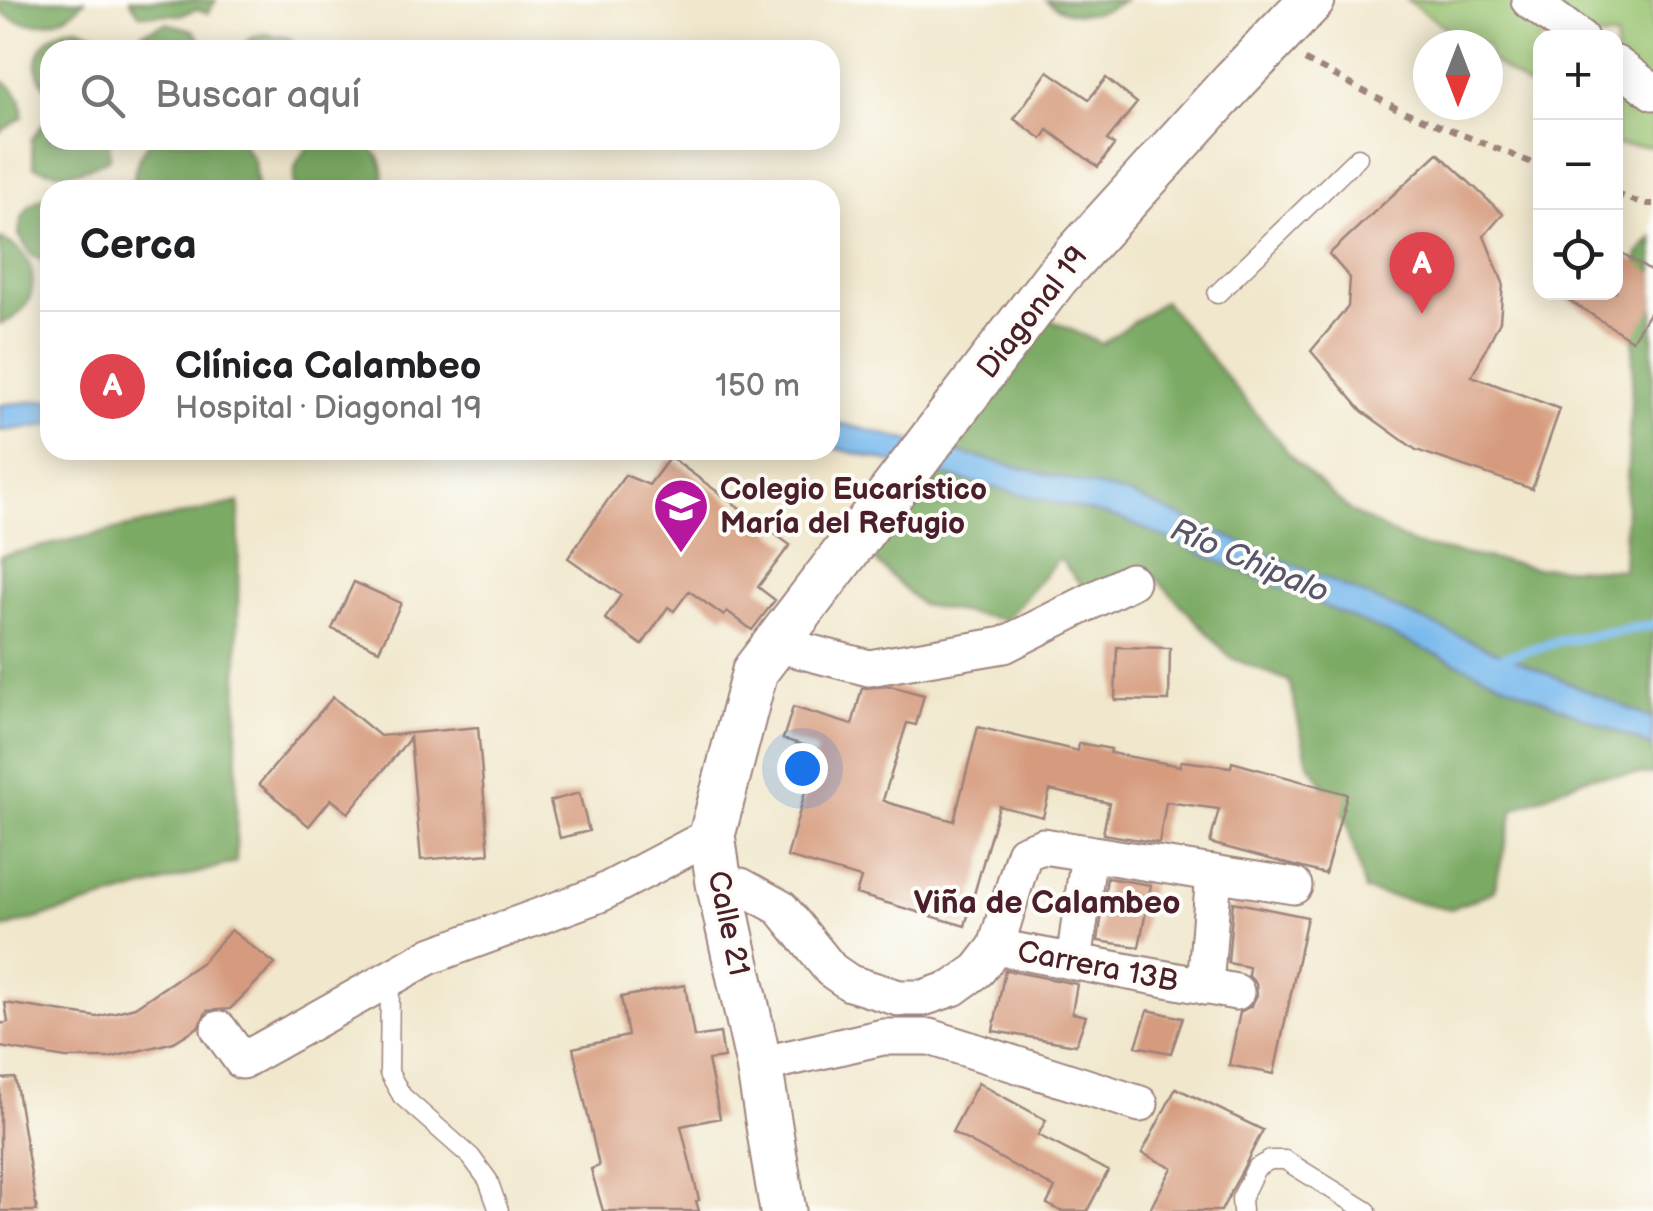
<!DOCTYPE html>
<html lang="es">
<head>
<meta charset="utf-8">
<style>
  :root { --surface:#fff; --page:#f2f2f2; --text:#202124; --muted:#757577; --line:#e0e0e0; --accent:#1a73e8 }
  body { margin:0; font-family:"Balsamiq Sans",sans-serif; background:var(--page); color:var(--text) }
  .controls { position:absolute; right:30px; top:30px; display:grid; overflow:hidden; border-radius:20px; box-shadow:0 5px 25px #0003 }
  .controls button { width:90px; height:90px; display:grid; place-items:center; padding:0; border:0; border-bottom:2px solid var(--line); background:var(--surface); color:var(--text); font:50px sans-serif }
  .compass { position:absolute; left:1413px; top:30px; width:90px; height:90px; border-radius:50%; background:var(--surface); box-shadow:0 5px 25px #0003; rotate:180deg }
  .you { position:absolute; left:802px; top:768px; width:35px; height:35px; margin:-25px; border:8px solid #fff; border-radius:50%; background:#1a73e8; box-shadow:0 0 0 15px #1a73e833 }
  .badge { display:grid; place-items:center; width:65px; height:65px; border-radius:50%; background:var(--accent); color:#fff; font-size:32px; font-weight:700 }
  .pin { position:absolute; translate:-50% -82px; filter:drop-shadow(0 2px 5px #0008) }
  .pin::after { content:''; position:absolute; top:52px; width:35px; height:30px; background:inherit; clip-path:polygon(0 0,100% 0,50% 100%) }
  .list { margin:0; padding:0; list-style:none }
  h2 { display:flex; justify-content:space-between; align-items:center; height:130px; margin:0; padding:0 40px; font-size:42px }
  h2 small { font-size:32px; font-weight:400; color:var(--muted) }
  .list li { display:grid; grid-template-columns:65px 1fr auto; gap:30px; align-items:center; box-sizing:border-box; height:150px; padding:0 40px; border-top:2px solid var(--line) }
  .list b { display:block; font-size:38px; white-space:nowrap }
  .list p { margin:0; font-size:32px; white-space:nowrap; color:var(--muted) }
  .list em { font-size:32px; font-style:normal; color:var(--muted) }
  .icon { flex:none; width:55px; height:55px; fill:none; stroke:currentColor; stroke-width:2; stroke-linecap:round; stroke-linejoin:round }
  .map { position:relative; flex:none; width:1653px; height:1211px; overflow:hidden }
  .search { position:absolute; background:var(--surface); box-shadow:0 5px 25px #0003; left:40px; top:40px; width:800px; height:110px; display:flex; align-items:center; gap:25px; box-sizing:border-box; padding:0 35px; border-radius:30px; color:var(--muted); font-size:38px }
  .panel { position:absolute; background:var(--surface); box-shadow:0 5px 25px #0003; left:40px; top:180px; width:800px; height:280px; border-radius:30px }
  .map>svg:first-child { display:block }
</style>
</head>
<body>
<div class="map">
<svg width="1653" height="1211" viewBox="0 0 1653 1211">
  <rect width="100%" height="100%" fill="#fdfcf7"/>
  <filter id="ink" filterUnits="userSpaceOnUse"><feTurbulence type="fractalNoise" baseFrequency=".01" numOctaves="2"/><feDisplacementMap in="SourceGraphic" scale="20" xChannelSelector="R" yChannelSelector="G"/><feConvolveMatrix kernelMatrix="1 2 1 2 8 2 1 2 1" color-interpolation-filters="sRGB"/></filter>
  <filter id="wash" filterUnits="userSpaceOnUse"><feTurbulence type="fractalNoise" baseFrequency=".0048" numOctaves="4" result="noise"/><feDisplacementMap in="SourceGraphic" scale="40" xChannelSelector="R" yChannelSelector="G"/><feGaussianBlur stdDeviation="2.25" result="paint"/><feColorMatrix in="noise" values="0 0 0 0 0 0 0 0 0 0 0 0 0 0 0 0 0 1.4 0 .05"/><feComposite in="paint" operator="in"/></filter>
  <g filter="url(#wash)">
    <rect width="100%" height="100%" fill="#f0e7cc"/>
    <!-- green -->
    <path fill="#99c471" stroke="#72724e" stroke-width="2.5" d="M1407 0H1653V147L1616 145V38H1540V95L1488 58V45H1470Z"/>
    <!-- forest -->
    <path fill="#7aaa63" stroke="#626447" stroke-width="2.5" d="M0 0H85C64 25 27 33 0 11Z
      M130 0H216L208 13 197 9 180 15 139 14Z
      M1046 0H1124C1100 17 1069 20 1046 0Z
      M167 23 193 30 208 50H129L141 33Z
      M77 27 99 35 109 50H50V92C22 66 43 30 77 27Z
      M264 34 289 38 301 50H238L251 38Z
      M0 79C17 88 23 98 23 117L0 132Z
      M50 115V140H109L110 158C78 173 69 177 34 167L31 140Z
      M151 140H240L254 161 257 190H133C134 170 137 156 151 140Z
      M318 140C354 140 391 140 382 190H294C292 167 299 152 318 140Z
      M50 196V264L31 255 19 235C20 214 29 201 50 196Z
      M1653 237V774L1590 776 1514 809 1494 891 1451 909 1365 891 1346 819 1308 762 1289 681 1231 658 1155 577 1102 610 1059 558 1006 620 921 605 858 544 1050 320 1102 344 1164 301 1296 462 1350 511 1415 545 1533 567 1623 570 1638 254Z
      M0 239C44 253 43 311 0 324Z
      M239 502 236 862 0 929V556Z"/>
    <!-- water -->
    <path fill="#78b9ed" stroke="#616c8c" stroke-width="2.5" d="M50 400V425L0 431V405Z
      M830 421 1131 495 1653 719V747L1121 519 830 447Z"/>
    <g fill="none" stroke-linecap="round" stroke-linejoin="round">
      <!-- stream -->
      <path stroke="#78b9ed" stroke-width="10" d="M1498 659 1560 641 1653 625"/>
    </g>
    <g id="blocks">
      <!-- building -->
      <path fill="#d69b7e" d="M1048 71 1089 99 1106 78 1137 103 1107 140 1114 145 1098 167 1048 130 1042 139 1014 119Z
        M1438 153 1503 214 1484 236 1503 283 1500 321 1472 376 1560 409 1532 489 1416 450 1362 411 1311 351 1348 307 1350 278 1329 254Z
        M1616 249 1653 273V307L1632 340 1556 292H1616Z
        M670 457 790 545 758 587 775 600 752 630 727 611 724 616 689 591 674 611 668 607 642 645 605 619 621 595 568 558 625 475 649 485Z
        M354 582 401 603 379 650 332 629Z
        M1117 647 1170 648 1169 701 1115 700Z
        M890 686 924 695 916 725 907 723 883 800 889 803 954 821 978 727 1078 751 1079 743 1111 749 1110 753 1180 766 1181 761 1231 767 1232 762 1347 794 1325 874 1210 843 1219 809 1166 802 1159 843 1103 834 1109 803 1050 790 1043 817 999 806 965 926 856 894 861 878 787 857 817 749 783 739 793 707 852 725 862 688Z
        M333 697 380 736 478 727 489 854 421 860 410 738 348 813 331 799 309 826 259 784Z
        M579 793 589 831 560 838 550 801Z
        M1107 878 1151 885 1139 947 1098 941Z
        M1233 902 1307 917 1274 1074 1229 1065 1240 1012 1251 1006 1257 995 1256 984 1248 975 1249 967 1228 963Z
        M231 930 275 964 230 1009 207 1011 198 1027 174 1042 109 1058H66L0 1047V1024L8 1022 5 1003 97 1017 135 1007 202 962Z
        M1005 970 1077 984 1072 1013 1086 1016 1076 1045 993 1031Z
        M685 985 694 1037 720 1033 724 1058 708 1060 720 1118 681 1126 699 1200 696 1201 699 1211H603L591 1169 599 1166 573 1048 628 1036 621 997Z
        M1148 1010 1183 1018 1171 1053 1136 1046Z
        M15 1078 37 1211H0V1079Z
        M978 1083 1046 1120 1038 1135 1108 1171 1087 1211H1061L1047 1204 1055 1188 952 1132Z
        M1176 1088 1263 1130 1221 1211H1149L1172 1168 1142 1153Z"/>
    </g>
  </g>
  <g filter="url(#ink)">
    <use href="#blocks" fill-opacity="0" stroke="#9d837c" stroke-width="2.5"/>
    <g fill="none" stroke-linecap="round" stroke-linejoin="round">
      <!-- service casing -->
      <g stroke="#9d837c" stroke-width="21">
        <path id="service" d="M1217 294 1358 157
          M390 978 389 1073 402 1096 471 1157 488 1180 499 1211
          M1242 1211 1241 1199 1256 1168 1270 1160H1285L1367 1211"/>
      </g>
      <!-- minor casing -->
      <g stroke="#9d837c" stroke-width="39">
        <path id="minor" d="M1529 0 1580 38
          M1616 64 1653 92
          M776 644 869 668 1004 645 1131 581
          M719 883 741 886 781 908 831 970 850 983 899 998H923L953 988 978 970 996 947 1024 853 1043 846 1294 886
          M996 947 1236 992
          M1074 962 1089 853
          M1205 987 1214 873
          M219 1029 242 1061 428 957 600 894 712 835
          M759 1065 883 1037H930L1140 1104"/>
      </g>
      <!-- tertiary casing -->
      <g stroke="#9d837c" stroke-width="49">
        <path id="tertiary" d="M783 1211 759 1065 719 883 712 835 755 671 1056 277 1235 80 1312 0"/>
      </g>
      <!-- path -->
      <path stroke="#9d837c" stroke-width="6" stroke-dasharray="8 8" stroke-linecap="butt" d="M1305 60 1398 109 1540 166
        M1616 194 1642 204H1653"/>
      <!-- service -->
      <use href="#service" stroke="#fff" stroke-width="18"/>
      <!-- minor -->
      <use href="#minor" stroke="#fff" stroke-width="35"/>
      <!-- tertiary -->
      <use href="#tertiary" stroke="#fff" stroke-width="45"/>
    </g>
  </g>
  <!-- icons -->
  <defs>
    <g id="school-pin" transform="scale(2.875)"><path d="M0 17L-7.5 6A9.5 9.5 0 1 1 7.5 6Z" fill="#b5179e" stroke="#fdfcf7"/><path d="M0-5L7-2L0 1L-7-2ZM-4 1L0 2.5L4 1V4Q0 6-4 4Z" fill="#fff"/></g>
  </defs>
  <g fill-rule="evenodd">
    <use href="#school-pin" x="681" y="506"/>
  </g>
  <g text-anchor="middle" stroke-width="8" stroke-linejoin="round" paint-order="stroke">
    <!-- street labels -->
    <g font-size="30" fill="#4a1f2b" stroke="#fdfcf7">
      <text transform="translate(1032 312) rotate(-52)" y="10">Diagonal 19</text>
      <text transform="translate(729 923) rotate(78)" y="10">Calle 21</text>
      <text transform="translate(1098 966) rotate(11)" y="10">Carrera 13B</text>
    </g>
    <!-- poi labels -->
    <g font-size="30" font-weight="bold" fill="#4a1f2b" stroke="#fdfcf7" text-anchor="start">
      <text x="720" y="499">Colegio Eucarístico<tspan x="720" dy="34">María del Refugio</tspan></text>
    </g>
    <!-- water labels -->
    <g font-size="32" font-style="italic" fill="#5a556f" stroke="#fdfcf7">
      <text transform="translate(1250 560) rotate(23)" y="11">Río Chipalo</text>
    </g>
    <!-- neighbourhood labels -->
    <g font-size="32" font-weight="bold" fill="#4a1f2b" stroke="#fdfcf7">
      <text x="1047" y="913">Viña de Calambeo</text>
    </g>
  </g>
</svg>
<div class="controls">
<button>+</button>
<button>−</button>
<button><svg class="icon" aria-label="locate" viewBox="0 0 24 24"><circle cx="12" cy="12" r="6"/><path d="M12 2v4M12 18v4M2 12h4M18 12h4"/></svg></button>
</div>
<svg class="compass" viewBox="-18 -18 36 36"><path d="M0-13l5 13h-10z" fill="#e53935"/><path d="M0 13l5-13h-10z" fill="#757577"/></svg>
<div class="you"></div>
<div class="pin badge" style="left:1422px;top:314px;background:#e0444e">A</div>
<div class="search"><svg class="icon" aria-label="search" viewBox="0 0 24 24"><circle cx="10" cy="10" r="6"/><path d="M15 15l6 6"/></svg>Buscar aquí</div>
<section class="panel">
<h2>Cerca<small></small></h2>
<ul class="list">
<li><span class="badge" style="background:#e0444e">A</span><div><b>Clínica Calambeo</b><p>Hospital · Diagonal 19</p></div><em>150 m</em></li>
</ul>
</section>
</div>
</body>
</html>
